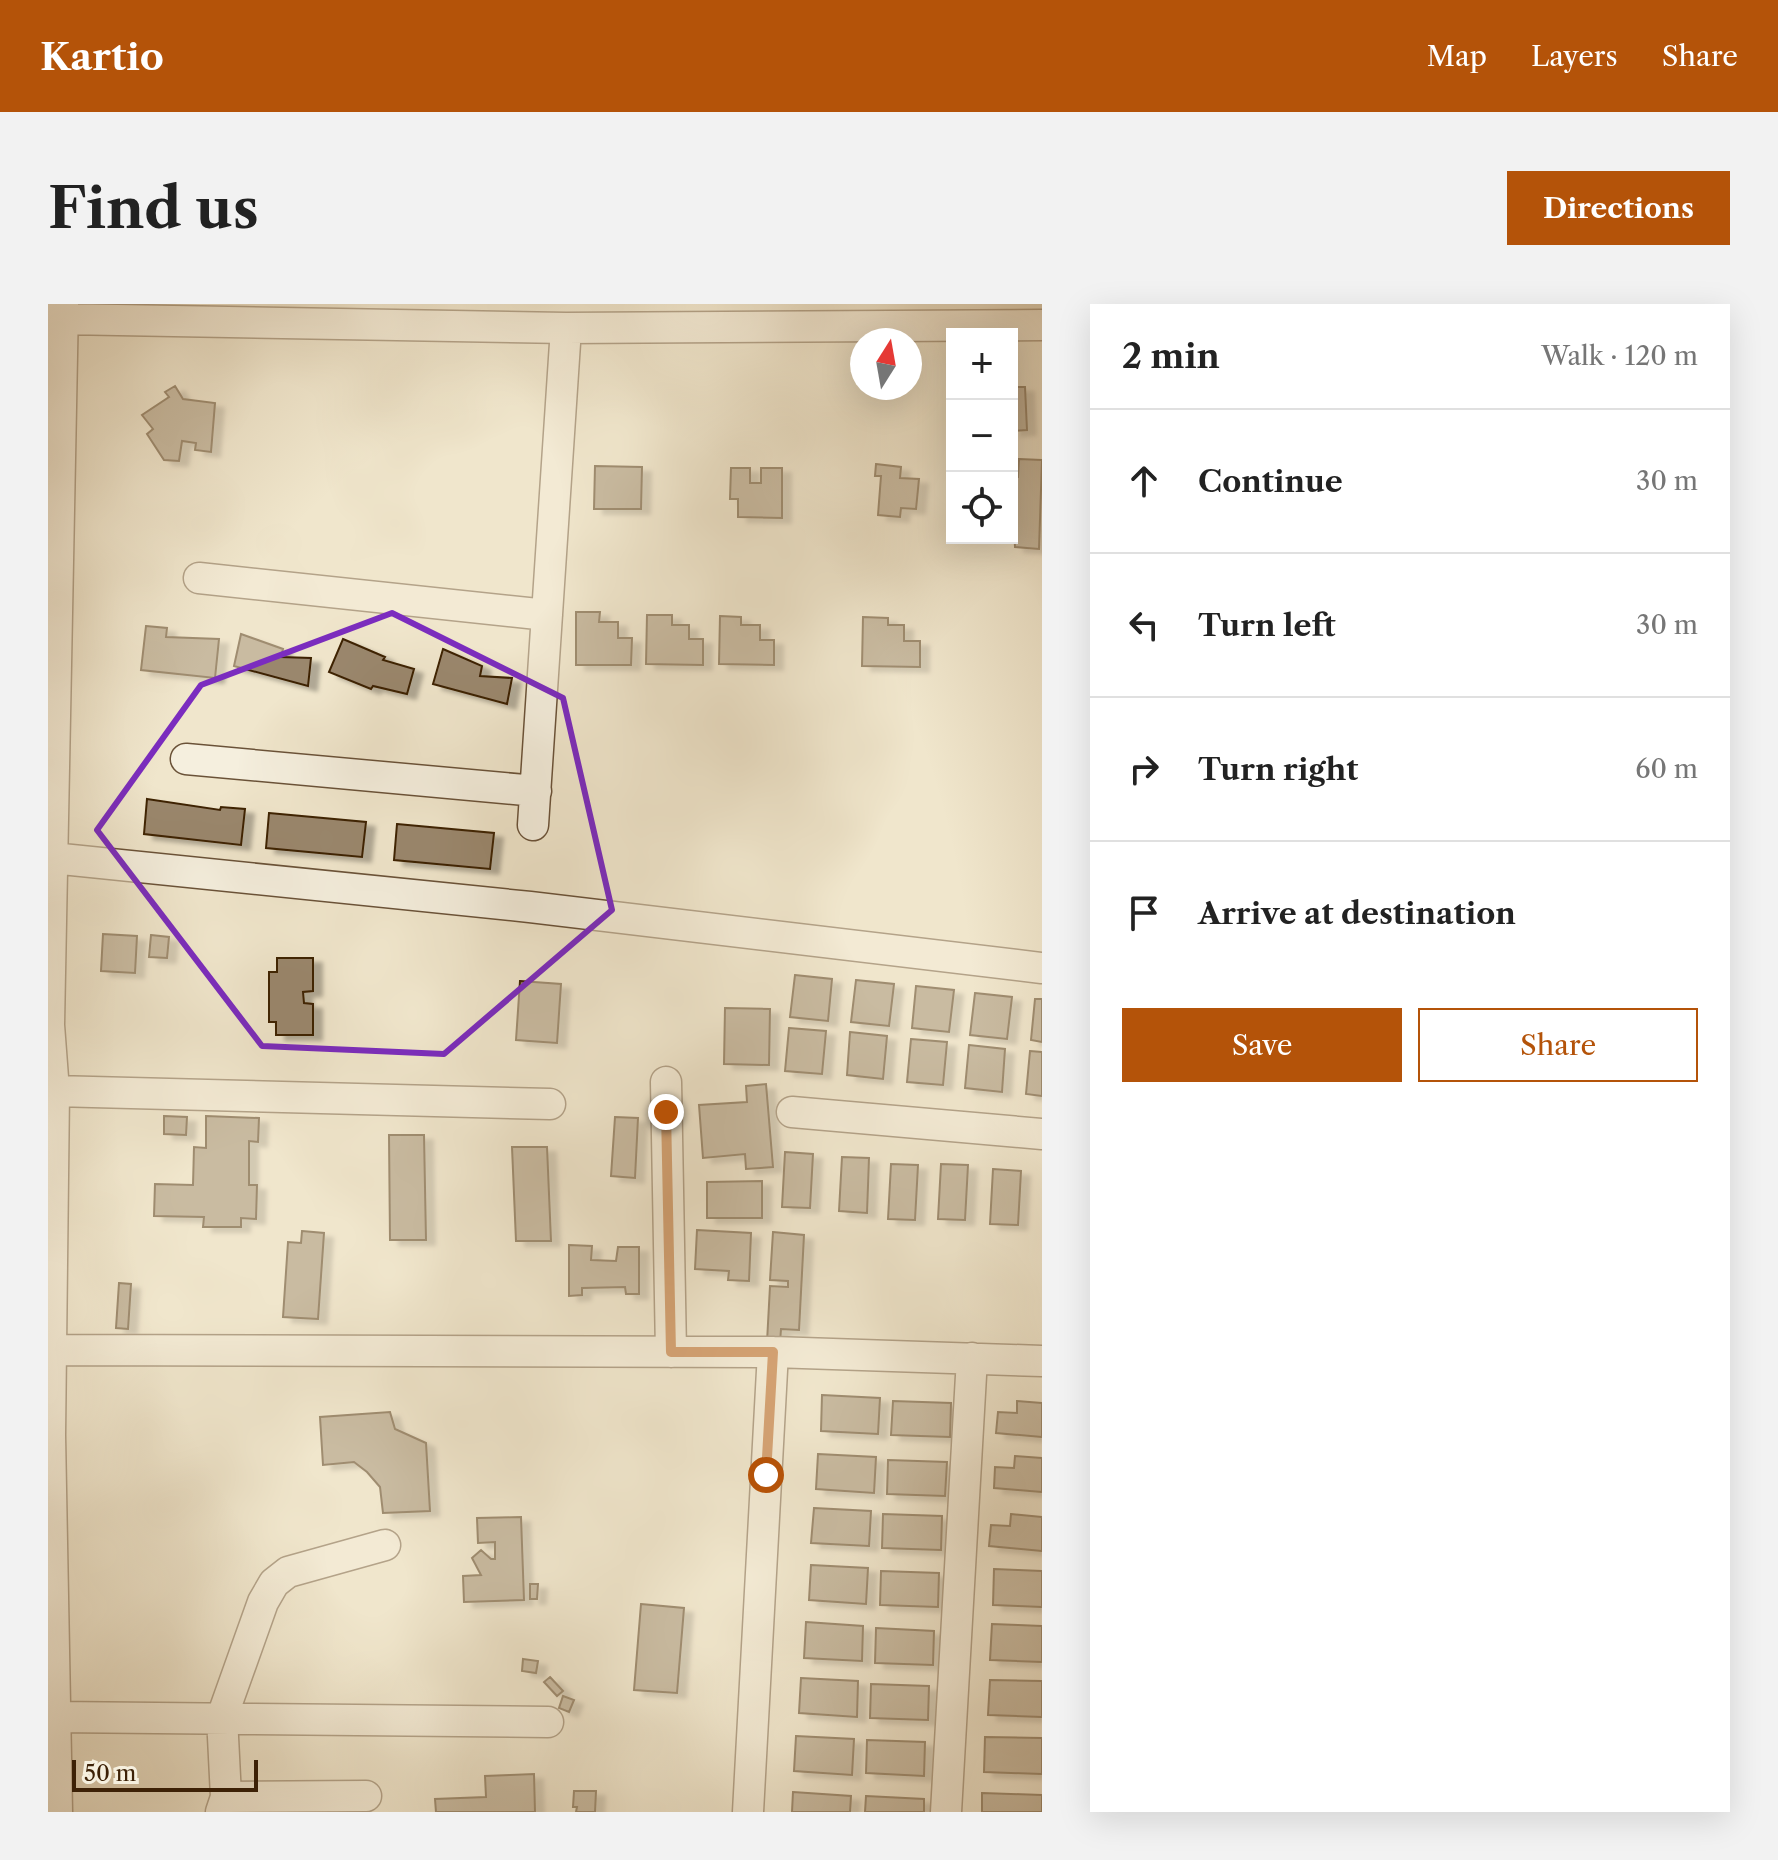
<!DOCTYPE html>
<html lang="en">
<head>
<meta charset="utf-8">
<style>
  :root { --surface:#fff; --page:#f2f2f2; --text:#222; --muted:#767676; --line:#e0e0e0; --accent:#b45309 }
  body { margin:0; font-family:"Libre Caslon Text",serif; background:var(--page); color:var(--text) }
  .controls { position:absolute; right:24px; top:24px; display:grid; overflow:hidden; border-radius:0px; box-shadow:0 8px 32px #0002 }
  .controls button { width:72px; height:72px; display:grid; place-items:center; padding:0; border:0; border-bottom:2px solid var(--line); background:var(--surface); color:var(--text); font:40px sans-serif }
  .compass { position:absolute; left:802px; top:24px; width:72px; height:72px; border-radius:50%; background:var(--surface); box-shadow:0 8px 32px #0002; rotate:11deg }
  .scale { position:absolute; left:24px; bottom:20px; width:186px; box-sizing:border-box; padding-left:8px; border:4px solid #3d2106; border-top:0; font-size:22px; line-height:28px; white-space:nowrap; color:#3d2106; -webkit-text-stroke:6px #f5efde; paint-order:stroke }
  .stop { position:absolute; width:24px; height:24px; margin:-18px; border:6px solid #b45309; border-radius:50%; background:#fff }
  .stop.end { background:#b45309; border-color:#fff; box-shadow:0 2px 8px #0008 }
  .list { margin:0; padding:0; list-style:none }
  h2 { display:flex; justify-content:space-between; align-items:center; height:104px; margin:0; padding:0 32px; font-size:34px }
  h2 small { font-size:26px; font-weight:400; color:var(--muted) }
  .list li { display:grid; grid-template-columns:52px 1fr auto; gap:24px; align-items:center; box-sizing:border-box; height:144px; padding:0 32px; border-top:2px solid var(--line) }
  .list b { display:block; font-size:30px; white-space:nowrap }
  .list em { font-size:26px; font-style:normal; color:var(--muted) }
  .actions { display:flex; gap:16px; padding:24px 32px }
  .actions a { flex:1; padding:18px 0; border:2px solid var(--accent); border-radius:0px; text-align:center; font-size:28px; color:var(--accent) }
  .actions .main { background:var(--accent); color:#fff }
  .icon { flex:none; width:44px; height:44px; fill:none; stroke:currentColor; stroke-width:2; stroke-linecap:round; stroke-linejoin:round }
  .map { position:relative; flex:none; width:994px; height:1508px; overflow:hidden; border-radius:0px }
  header { display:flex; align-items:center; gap:48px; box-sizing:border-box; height:112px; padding:0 40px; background:var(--accent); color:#fff }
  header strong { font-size:38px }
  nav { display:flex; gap:44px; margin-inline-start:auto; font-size:28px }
  .intro { display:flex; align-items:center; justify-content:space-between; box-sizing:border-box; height:192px; padding:0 48px }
  h1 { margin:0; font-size:56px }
  .button { padding:20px 36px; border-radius:0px; background:var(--accent); color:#fff; font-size:28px; font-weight:700 }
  main { display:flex; gap:48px; padding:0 48px }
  aside { flex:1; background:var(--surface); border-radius:0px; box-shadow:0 8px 32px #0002 }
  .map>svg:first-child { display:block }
</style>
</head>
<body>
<header>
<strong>Kartio</strong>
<nav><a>Map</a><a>Layers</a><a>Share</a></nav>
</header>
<div class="intro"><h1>Find us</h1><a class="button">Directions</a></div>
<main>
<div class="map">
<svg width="994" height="1508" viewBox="0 0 994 1508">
  <defs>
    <filter id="shadow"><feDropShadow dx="9" dy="5" stdDeviation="2" flood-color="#0004"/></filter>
  </defs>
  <rect width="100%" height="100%" fill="#f0e6cc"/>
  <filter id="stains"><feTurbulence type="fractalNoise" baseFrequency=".0025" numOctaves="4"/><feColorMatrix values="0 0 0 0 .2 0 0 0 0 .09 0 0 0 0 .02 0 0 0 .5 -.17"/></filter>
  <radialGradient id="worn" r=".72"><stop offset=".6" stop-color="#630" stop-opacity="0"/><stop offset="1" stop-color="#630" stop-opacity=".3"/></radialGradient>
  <!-- building -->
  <path fill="#9a876d" stroke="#3d2106" stroke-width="2" filter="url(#shadow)" d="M127 82 135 95 167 99 163 148 147 146 148 139 134 137 131 157 116 156 99 130 105 125 94 111 121 93 117 88Z
    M964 83H977L979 126 964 127Z
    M971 155 994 156 991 245 967 243 964 173H970Z
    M828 160 853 163 852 174 871 175 868 205 853 204 852 213 830 211 833 172H827Z
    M547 162 594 163 593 205H546Z
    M683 164H702V179H713V164H734V214L690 213V195H682Z
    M528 308H552L551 318H570V334H584L583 361H528Z
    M599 311H624V321H641V335H655V361L598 360Z
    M672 312 693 313V321H712V336H726V361L671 360Z
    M815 313 840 314V321H856V337H872V363L814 362Z
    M98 322 119 324 118 333 171 335 167 374 93 366Z
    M193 330 235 345 233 353 263 354 260 382 186 362Z
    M295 335 337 353 335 356 366 365 359 390 325 382 323 385 281 368Z
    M395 345 434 362 432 372 464 374 459 400 385 380Z
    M99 495 172 506 173 503 197 505 193 541 96 530Z
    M221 509 318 518 314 553 218 544Z
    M349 520 446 529 442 565 346 556Z
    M55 630 89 632 87 669 53 667Z
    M103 631 121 633 119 654 101 653Z
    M229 654H265V687L255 688 256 699 265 700V731H228V718H221V668H229Z
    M747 671 784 675 780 717 742 713Z
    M808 676 846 680 841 722 803 718Z
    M472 677 513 680 509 739 468 736Z
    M868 682 906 686 901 728 864 724Z
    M927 689 964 693 959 735 922 731Z
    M987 695H994V738L983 736Z
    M677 704 722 705 721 761 676 760Z
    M741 724 778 727 774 770 737 767Z
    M802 728 839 732 835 775 799 771Z
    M863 735 899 738 895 781 859 778Z
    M921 741 957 745 954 788 917 784Z
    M982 747 994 748V792L978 790Z
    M718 780 725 863 698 865 697 850 655 854 651 801 699 798 698 782Z
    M116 812 139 813 138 831 116 830Z
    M158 812 211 814 210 838 201 837V881H209L208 915 193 914V923H155L156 913 106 912 107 880 145 881 146 843 158 844Z
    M567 813 590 814 587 874 563 872Z
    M341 831H376L378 936H342Z
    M464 843H499L503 937H468Z
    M737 848 765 850 762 904 734 903Z
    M794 853 821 854 819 909 791 907Z
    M843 860 870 861 867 916 840 915Z
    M893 860 920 861 917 916 890 915Z
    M945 865 973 867 970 921 942 920Z
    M714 877V914H659V878Z
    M649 926 703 929 701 977 680 976 681 967 647 965Z
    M254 927 276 929 270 1015 235 1013 240 938 253 939Z
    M725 928 756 931 751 1026 733 1025 732 1039 719 1038 722 982 740 983V977L722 976Z
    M521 941 544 942 543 956 568 957 570 943H591V990H578L577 983 534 984V991L521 992Z
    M71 979 83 980 80 1025 68 1024Z
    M774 1091 832 1094 830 1130 773 1127Z
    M845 1097 903 1099 902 1133 843 1131Z
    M969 1097 994 1099V1133L948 1129 950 1108 969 1109Z
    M342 1108 347 1125 378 1139 382 1207 335 1209 332 1183 319 1168 306 1158 275 1161 272 1113Z
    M770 1150 828 1153 826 1189 768 1185Z
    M967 1152 994 1154V1188L946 1184 947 1163 966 1164Z
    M840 1156 899 1158 897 1192 839 1190Z
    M766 1204 823 1207 821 1242 763 1239Z
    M835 1210 894 1212 893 1246 834 1244Z
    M963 1210 994 1213V1247L941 1242 943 1221 962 1222Z
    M473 1213 476 1296 416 1298 415 1272 433 1271 424 1254 433 1246 443 1255H447V1238L430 1239 429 1214Z
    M763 1261 820 1264 818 1300 761 1296Z
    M946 1265 994 1267V1303L945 1301Z
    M833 1267 891 1269 890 1303 832 1301Z
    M482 1280H490L489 1295H482Z
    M593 1300 636 1304 629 1389 586 1386Z
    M758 1318 815 1322 814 1357 756 1354Z
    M944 1320 994 1322V1358L942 1356Z
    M828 1324 886 1327 885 1361 827 1359Z
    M475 1355 490 1357 488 1369 474 1367Z
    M502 1373 515 1387 509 1392 496 1378Z
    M753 1374 810 1377 809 1413 751 1409Z
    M942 1376 994 1377V1413L940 1411Z
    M823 1380 881 1382 880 1416 822 1414Z
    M515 1392 526 1396 521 1408 511 1404Z
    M748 1432 806 1435 804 1471 746 1467Z
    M937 1433 994 1434V1470L936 1468Z
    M819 1436 877 1438 876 1472 818 1469Z
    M486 1470 487 1508H388L387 1495 438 1493 437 1472Z
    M526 1487H548L547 1508H528L529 1503H525Z
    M745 1488 803 1492 802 1508H744Z
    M934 1489 994 1491V1508H934Z
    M818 1492 876 1495V1508H817Z"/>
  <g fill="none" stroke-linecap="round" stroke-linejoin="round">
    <!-- minor casing -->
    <g stroke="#6a5238" stroke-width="33">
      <path id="minor" d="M15 15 518 24 994 21
        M151 274 499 311
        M138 455 488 487
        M485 521 518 24
        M4 554 482 603 994 664
        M618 778 623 1048
        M6 787 502 800
        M744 808 994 830
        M3 1046 725 1048 994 1057
        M8 1413 500 1418
        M178 1493 318 1492
        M9 1508 2 1131 6 787 1 721 15 0
        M173 1508 178 1493 174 1413 215 1298 226 1279 240 1268 337 1241
        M700 1508 725 1048
        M898 1508 924 1054"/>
    </g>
    <!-- minor -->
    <use href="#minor" stroke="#f5efde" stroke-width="30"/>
  </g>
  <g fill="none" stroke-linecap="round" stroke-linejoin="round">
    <!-- route -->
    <path stroke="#b45309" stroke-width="10" d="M618 808 623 1048H725L718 1171"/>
  </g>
  <!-- marked area -->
  <path d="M0 0H994V1508H0ZM344 309 515 394 564 606 396 750 214 742 49 526 153 381Z" fill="#f0e6cc" fill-opacity=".55" fill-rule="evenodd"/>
  <path fill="none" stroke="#7b2cbf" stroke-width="6" stroke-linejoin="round" d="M344 309 515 394 564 606 396 750 214 742 49 526 153 381Z"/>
  <rect width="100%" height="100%" filter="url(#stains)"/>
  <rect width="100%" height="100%" fill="url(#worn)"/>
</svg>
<div class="controls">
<button>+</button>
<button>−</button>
<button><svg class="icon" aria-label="locate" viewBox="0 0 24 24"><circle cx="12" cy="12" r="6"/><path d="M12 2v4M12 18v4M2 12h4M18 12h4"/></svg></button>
</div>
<svg class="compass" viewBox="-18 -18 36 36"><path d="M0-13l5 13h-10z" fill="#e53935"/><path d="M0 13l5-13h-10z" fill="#767676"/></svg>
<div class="scale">50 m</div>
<div class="stop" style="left:718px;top:1171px"></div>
<div class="stop end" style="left:618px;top:808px"></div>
</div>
<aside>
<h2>2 min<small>Walk · 120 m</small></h2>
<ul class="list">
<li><svg class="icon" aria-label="ahead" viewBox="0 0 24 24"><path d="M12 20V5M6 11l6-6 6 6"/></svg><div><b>Continue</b></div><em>30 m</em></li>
<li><svg class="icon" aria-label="left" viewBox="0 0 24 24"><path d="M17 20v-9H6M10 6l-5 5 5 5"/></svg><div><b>Turn left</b></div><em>30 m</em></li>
<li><svg class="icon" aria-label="right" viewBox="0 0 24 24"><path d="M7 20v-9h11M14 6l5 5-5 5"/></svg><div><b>Turn right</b></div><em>60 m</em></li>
<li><svg class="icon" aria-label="arrive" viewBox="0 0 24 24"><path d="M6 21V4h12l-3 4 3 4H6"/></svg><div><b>Arrive at destination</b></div></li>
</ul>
<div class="actions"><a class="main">Save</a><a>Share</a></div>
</aside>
</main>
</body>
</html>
